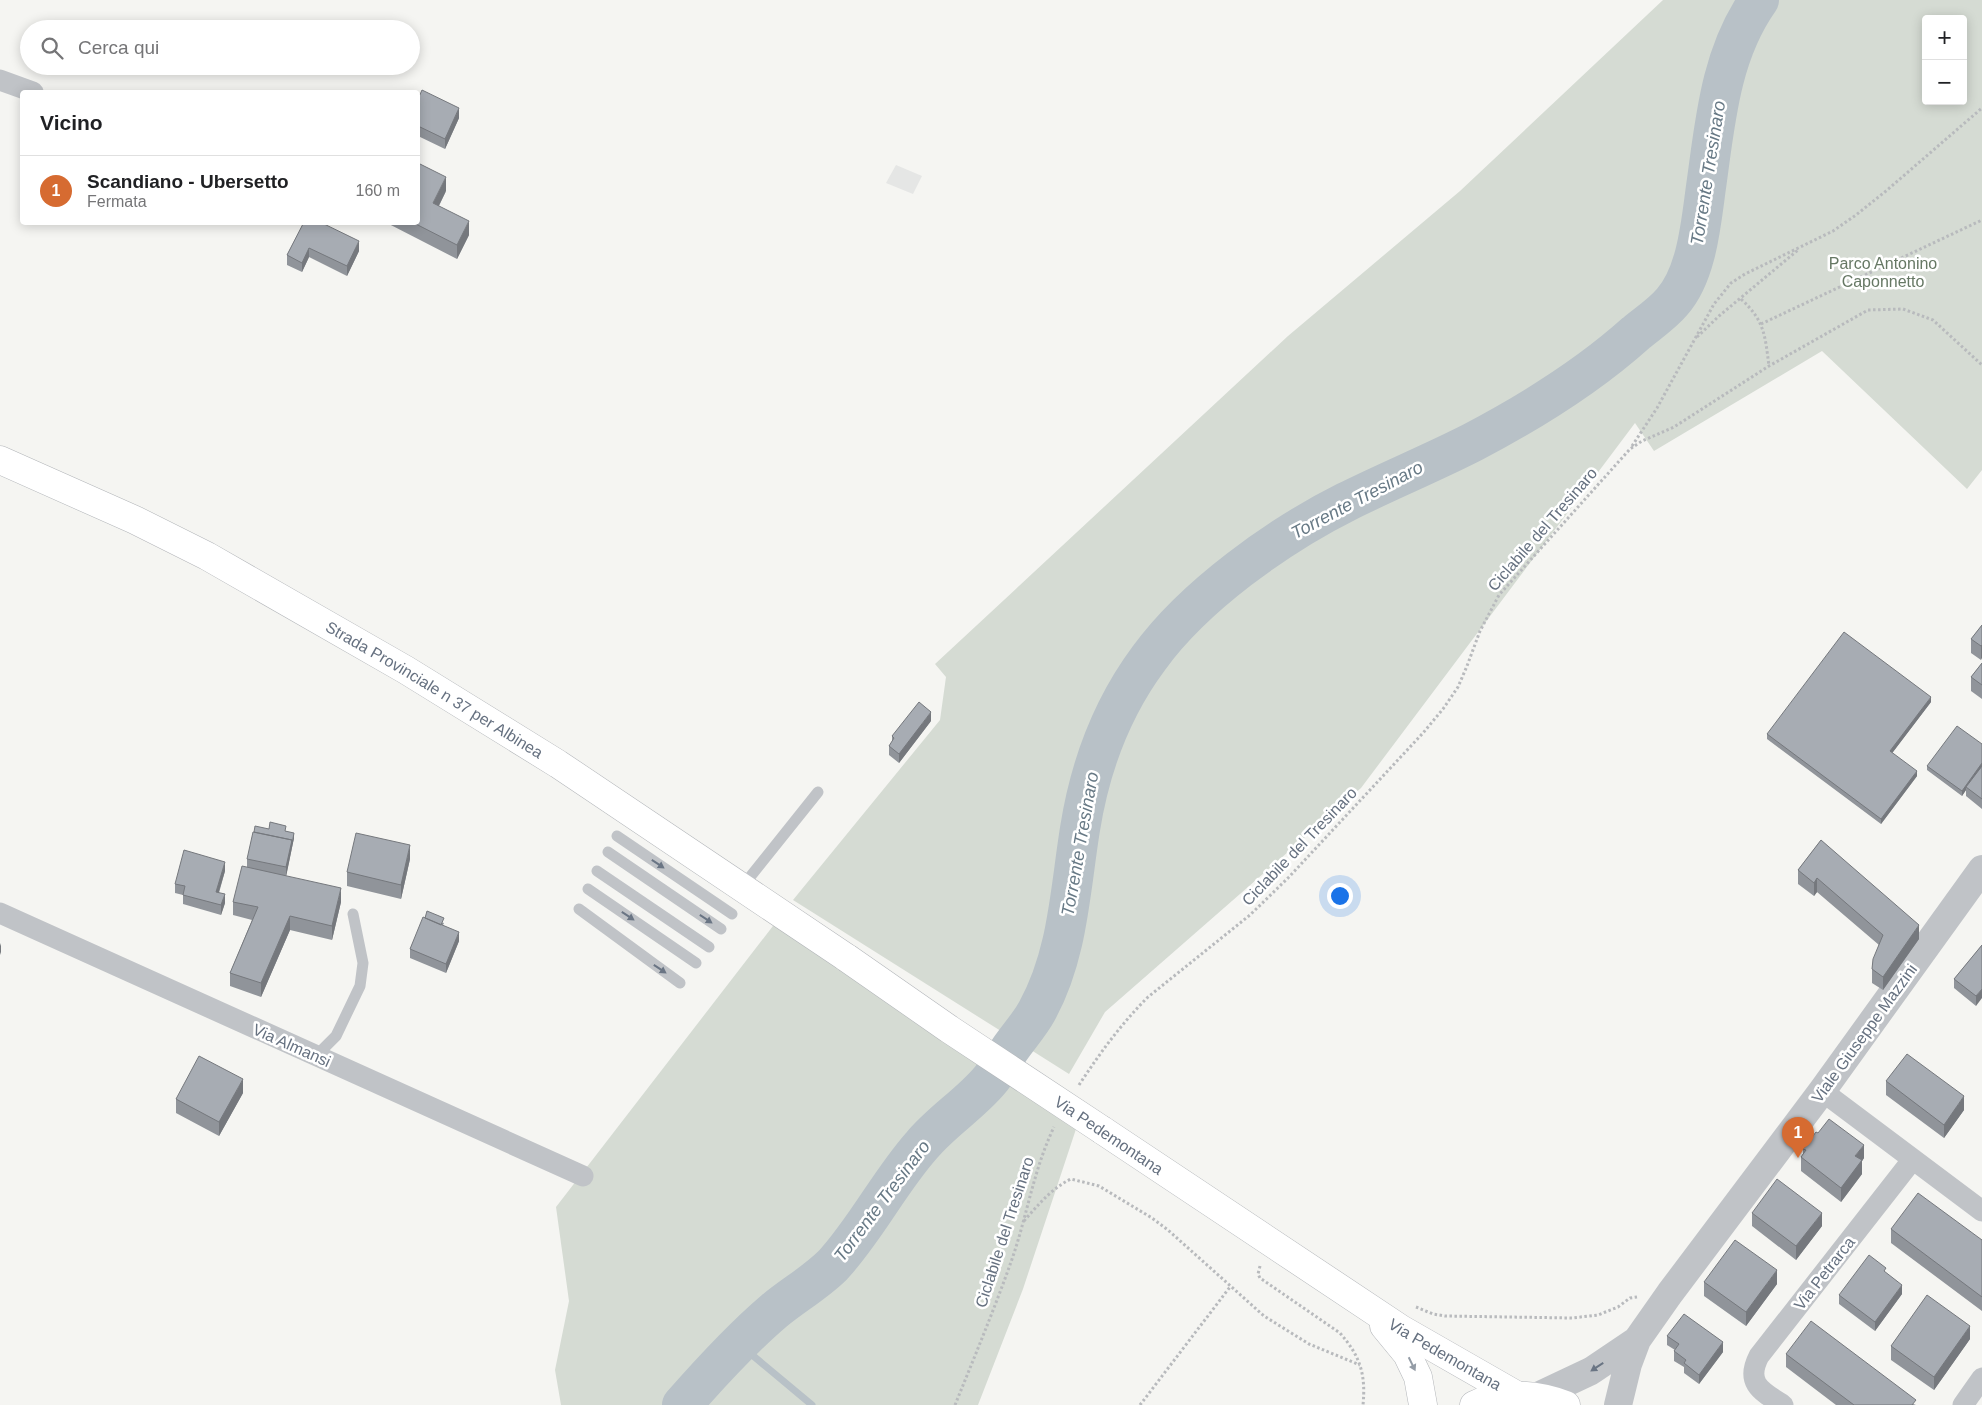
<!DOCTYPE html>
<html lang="it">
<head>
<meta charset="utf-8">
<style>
  :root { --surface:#fff; --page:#f2f2f2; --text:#202124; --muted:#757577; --line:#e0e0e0; --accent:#d66b31 }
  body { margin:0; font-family:Arial,sans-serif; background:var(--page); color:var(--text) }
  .controls { position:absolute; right:15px; top:15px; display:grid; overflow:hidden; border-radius:5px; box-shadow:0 2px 12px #0003 }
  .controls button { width:45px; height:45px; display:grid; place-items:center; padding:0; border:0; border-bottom:1px solid var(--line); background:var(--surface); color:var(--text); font:25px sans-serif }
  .you { position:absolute; left:1339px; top:895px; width:18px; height:18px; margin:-12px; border:4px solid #fff; border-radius:50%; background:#1a73e8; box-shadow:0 0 0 8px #1a73e833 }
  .badge { display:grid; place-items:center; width:32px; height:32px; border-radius:50%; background:var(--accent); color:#fff; font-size:16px; font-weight:700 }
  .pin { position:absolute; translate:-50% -41px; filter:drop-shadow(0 1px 2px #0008) }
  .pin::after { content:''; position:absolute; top:26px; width:18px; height:15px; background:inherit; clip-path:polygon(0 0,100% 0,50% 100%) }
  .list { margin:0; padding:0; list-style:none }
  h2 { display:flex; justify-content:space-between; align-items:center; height:65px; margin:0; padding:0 20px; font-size:21px }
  h2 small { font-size:16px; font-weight:400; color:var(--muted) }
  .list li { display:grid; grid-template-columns:32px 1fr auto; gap:15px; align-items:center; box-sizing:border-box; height:70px; padding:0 20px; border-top:1px solid var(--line) }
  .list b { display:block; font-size:19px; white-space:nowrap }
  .list p { margin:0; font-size:16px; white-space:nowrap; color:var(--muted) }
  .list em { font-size:16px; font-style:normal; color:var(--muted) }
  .icon { flex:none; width:28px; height:28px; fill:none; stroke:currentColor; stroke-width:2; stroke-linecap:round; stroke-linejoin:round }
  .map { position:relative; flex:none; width:1982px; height:1405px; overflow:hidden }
  .search { position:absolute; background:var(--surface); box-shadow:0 2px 12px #0003; left:20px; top:20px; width:400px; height:55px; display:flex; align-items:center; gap:12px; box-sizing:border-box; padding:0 18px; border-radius:28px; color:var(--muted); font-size:19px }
  .panel { position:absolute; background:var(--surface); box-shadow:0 2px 12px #0003; left:20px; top:90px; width:400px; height:135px; border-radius:5px }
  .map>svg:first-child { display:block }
</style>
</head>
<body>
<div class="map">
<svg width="1982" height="1405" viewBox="0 0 1982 1405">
  <rect width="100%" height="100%" fill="#f5f5f2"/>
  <!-- built -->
  <path fill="#e5e6e5" d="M896 165 922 176 913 194 886 183Z"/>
  <!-- green -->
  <path fill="#d5dbd3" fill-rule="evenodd" d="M1663 0H1982V470L1967 489 1822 351 1654 451 1635 423 1361 788 1105 1012 1069 1074 793 900 940 720 946 677 935 664 1288 336 1460 191ZM1926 19H1963V101H1926Z
    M776 922 1076 1129 1023 1289 978 1405H561L555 1370 569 1301 556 1207Z"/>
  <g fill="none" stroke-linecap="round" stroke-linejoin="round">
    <!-- stream -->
    <path stroke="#b8c1c7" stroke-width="7" d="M739 1344 812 1405"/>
    <!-- river -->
    <path stroke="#b8c1c7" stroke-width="40" d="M682 1405C711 1372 741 1339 774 1311 793 1295 815 1283 833 1265 867 1228 889 1182 922 1145 942 1121 970 1104 990 1080 998 1071 1003 1059 1010 1049 1019 1036 1030 1024 1037 1011 1068 955 1070 891 1080 829 1090 766 1111 709 1149 658 1194 596 1278 536 1346 502 1388 481 1432 463 1473 442 1532 411 1587 377 1636 333 1648 323 1662 314 1672 302 1697 274 1701 223 1706 187 1715 123 1720 55 1759 0"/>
    <!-- primary casing -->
    <g stroke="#b2b5b9" stroke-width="29">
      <g id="primary">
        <path id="s1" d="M0 460 135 520 207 556 406 670 558 764 847 958"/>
        <path id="s2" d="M1102 1130 1401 1329 1518 1396"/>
        <path d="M1384 1326 1407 1354 1418 1377 1423 1405"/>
        <path d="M1474 1405C1503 1391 1537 1394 1566 1405"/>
      </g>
    </g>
    <!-- path -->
    <path stroke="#b8babd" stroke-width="3" stroke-dasharray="2.5 2.5" stroke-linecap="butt" d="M1741 299C1765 321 1765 336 1769 366
      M1761 324 1982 220
      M1697 337 1719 316 1798 250
      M1632 446 1657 408 1714 304 1731 283 1745 274 1833 231 1856 215 1886 191 1982 108
      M1079 1085C1100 1053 1121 1024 1148 997L1250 915 1289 877 1423 733 1443 709 1458 687 1467 666 1480 631 1499 595 1630 449 1642 441 1674 427 1769 366 1868 310 1903 309 1933 320 1982 365
      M1024 1221C1038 1205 1052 1188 1071 1179L1099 1186 1152 1218 1168 1230 1264 1316 1309 1344 1360 1365
      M1260 1266 1258 1274 1260 1278 1340 1333C1360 1356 1366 1374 1363 1405
      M1416 1307 1433 1314 1445 1316 1572 1318 1598 1315 1618 1307 1630 1298 1637 1297
      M955 1405C974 1358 994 1310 1011 1262 1027 1217 1033 1171 1054 1127
      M1140 1405 1230 1287"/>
    <!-- service -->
    <path stroke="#c0c3c7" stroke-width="11" d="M617 836 732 914
      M608 852 721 929
      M597 871 709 947
      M742 887 818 792
      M588 889 696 963
      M579 909 680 983
      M316 1056 336 1036 360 986 363 963 353 914"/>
    <!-- minor -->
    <path stroke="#c0c3c7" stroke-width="21" d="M0 80 33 92
      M0 913 583 1176
      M1822 1091 1982 1211
      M1783 1405C1761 1391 1745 1383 1759 1356L1913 1159
      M1963 1405 1982 1378"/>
    <!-- tertiary -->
    <path stroke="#c0c3c7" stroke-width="28" d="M1538 1396 1591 1371 1637 1340
      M1618 1405 1628 1364 1637 1340 1670 1293 1822 1091 1982 869"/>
    <!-- primary -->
    <use href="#primary" stroke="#fff" stroke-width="28"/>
    <!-- primary-bridge casing -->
    <g stroke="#b2b5b9" stroke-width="29" stroke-linecap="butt">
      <path id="primary-bridge" d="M847 958 949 1029 1102 1130"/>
    </g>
    <!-- primary-bridge -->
    <use href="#primary-bridge" stroke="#fff" stroke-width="28"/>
  </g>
  <!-- wall -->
  <path fill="#90949a" d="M418 99 459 118 445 149 418 136Z
    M446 191 439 206 469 235 457 259 385 222H418Z
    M304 222 359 251 347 276 309 257 302 272 287 265V255Z
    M1982 625 1981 660 1971 653V639Z
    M1982 663V699L1971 691V677Z
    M1931 702 1892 753 1917 776 1881 824 1767 739V734Z
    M931 721 899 763 889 755V746L892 742V736Z
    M1982 744V809L1966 796V790L1962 796 1927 770V766Z
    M269 829 286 831 294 838 286 876 341 902 332 940 290 930 261 997 230 986V973L252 920 233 915V902L247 867V859Z
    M1821 840 1919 939 1883 990 1872 983V969L1879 945 1817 892 1814 896 1798 884V870Z
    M410 859 401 899 347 886V872Z
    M225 871 219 893 225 903 221 915 183 904V895L175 893V884Z
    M424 918 444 923 443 925 459 941 446 973 410 958V949Z
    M1982 945 1976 1006 1954 988V979Z
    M1886 1081 1964 1110 1944 1138 1886 1095Z
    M243 1093 219 1136 176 1113V1099Z
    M1803 1149 1864 1158 1862 1161V1174L1841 1202 1801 1171V1157L1803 1154Z
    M1752 1213 1822 1226 1796 1260 1752 1226Z
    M1891 1229 1982 1240V1311L1891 1243Z
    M1704 1282 1777 1284 1746 1326 1704 1296Z
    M1902 1294 1875 1331 1839 1304V1295Z
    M1667 1336 1723 1352 1699 1384 1684 1373V1367L1674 1361V1351L1675 1350 1667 1345Z
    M1970 1339 1934 1390 1891 1360V1346Z
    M1786 1354 1916 1405H1836L1786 1367Z"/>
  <!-- shaded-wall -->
  <path fill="#75787d" d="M459 108V118L445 149V139Z
    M446 177V191L433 217V203Z
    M469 221V235L457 259V245Z
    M359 241V251L347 276V266Z
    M309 248V257L302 272V263Z
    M1982 645V658L1981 660V646Z
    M1931 697V702L1890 756V751Z
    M931 712V721L899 763V754Z
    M1982 763V768L1966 787V790L1962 796V791Z
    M1917 771V776L1881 824V819Z
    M294 833V838L286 877V867L292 840Z
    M410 845V859L401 899V885Z
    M225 862V871L216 901V892Z
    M1817 878V892L1814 896V883Z
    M341 888V902L332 940V926Z
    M225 894V903L221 915V905Z
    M290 916V930L261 997V983Z
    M1919 925V939L1883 990V977Z
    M459 932V941L446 973V964Z
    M1 943V952L0 955V946Z
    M1982 989V998L1976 1006V996Z
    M243 1079V1093L219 1136V1122Z
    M1964 1096V1110L1944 1138V1125Z
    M1864 1145V1158L1862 1161V1174L1841 1202V1188L1855 1156Z
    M1822 1213V1226L1796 1260V1246Z
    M1777 1270V1284L1746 1326V1312Z
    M1902 1285V1294L1875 1331V1322Z
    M1970 1326V1339L1934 1390V1377Z
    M1723 1342V1352L1699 1384V1375Z"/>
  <!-- building -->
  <path fill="#a7acb3" stroke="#75787d" d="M422 90 459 108 445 139 418 126V99Z
    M418 163 446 177 433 203 469 221 457 245 412 222H418Z
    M304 222H320L359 241 347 266 309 248 302 263 287 255Z
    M1982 625V645L1981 646 1971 639Z
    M1844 632 1931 697 1890 751 1917 771 1881 819 1767 734Z
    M1982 663V685L1971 677Z
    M919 702 931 712 899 754 889 746 894 738 892 736Z
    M1957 726 1982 744V763L1962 791 1927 766Z
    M1982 766V799L1966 787Z
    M270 822 286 826 285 831 294 833 292 844V840L254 832 255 826 269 829Z
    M253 832 292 840 286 867 247 859Z
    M356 833 410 845 401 885 347 872Z
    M1821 840 1919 925 1883 977 1872 969 1873 959 1883 935 1817 878 1814 883 1798 870Z
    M184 850 225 862 216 892 225 894 221 905 183 895 185 886 175 884Z
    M242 866 341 888 332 926 290 916 261 983 230 973 258 907 233 902Z
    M427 911 444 918 441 925 425 918Z
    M423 917 459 932 446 964 410 949Z
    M1982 945V989L1976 996 1954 979Z
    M1907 1054 1964 1096 1944 1125 1886 1081Z
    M199 1056 243 1079 219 1122 176 1099Z
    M1829 1119 1864 1145 1855 1156 1862 1160 1841 1188 1801 1157 1806 1150 1803 1149 1816 1132 1818 1133Z
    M1777 1179 1822 1213 1796 1246 1752 1213Z
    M1918 1193 1982 1240V1297L1891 1229Z
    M1735 1240 1777 1270 1746 1312 1704 1282Z
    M1869 1255 1886 1268 1884 1271 1902 1285 1875 1322 1839 1295Z
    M1927 1295 1970 1326 1934 1377 1891 1346Z
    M1684 1314 1723 1342 1699 1375 1684 1363 1686 1360 1674 1351 1679 1344 1667 1336Z
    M1811 1321 1916 1400 1912 1405H1854L1786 1354Z"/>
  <!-- one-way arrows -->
  <defs><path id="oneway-solid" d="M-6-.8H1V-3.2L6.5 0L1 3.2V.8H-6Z" transform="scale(1.25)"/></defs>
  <g fill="#6a7584">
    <use href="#oneway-solid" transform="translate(658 864) rotate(34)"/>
    <use href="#oneway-solid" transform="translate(628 916) rotate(34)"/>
    <use href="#oneway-solid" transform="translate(706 919) rotate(34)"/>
    <use href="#oneway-solid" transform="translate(660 969) rotate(34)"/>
    <use href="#oneway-solid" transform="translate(1597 1367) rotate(147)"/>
  </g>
  <use fill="#949ca6" href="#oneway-solid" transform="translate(1412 1364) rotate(64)"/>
  <g text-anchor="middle" stroke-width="5" stroke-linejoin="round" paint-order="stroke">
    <!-- park labels -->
    <g font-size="16" fill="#667864" stroke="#fff">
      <text x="1883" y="269">Parco Antonino<tspan x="1883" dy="18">Caponnetto</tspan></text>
    </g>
    <!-- street labels -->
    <g font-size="16" fill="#667180" stroke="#fff">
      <text transform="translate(1542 529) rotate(-49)" y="6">Ciclabile del Tresinaro</text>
      <text dy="6" stroke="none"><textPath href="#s1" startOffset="492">Strada Provinciale n 37 per Albinea</textPath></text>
      <text transform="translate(1299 846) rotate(-46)" y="6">Ciclabile del Tresinaro</text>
      <text transform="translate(1864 1033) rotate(-54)" y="6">Viale Giuseppe Mazzini</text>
      <text transform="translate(292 1045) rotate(24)" y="6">Via Almansi</text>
      <text transform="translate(1109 1135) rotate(34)" y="6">Via Pedemontana</text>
      <text transform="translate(1004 1232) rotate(-72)" y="6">Ciclabile del Tresinaro</text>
      <text transform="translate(1824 1273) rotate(-52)" y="6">Via Petrarca</text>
      <text dy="6" stroke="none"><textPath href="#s2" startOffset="410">Via Pedemontana</textPath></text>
    </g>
    <!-- water labels -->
    <g font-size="18" font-style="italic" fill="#677985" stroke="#fff">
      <text transform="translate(1708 173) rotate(-81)" y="6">Torrente Tresinaro</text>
      <text transform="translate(1357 500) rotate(-28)" y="6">Torrente Tresinaro</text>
      <text transform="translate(1080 844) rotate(-80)" y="6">Torrente Tresinaro</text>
      <text transform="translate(882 1201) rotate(-53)" y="6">Torrente Tresinaro</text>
    </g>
  </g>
</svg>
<div class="controls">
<button>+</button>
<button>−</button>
</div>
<div class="you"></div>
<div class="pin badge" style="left:1798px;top:1158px">1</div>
<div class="search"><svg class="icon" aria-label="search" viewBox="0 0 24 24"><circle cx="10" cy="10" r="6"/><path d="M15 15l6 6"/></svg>Cerca qui</div>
<section class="panel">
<h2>Vicino<small></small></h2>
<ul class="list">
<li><span class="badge">1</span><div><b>Scandiano - Ubersetto</b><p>Fermata</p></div><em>160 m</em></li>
</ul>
</section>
</div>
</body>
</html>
